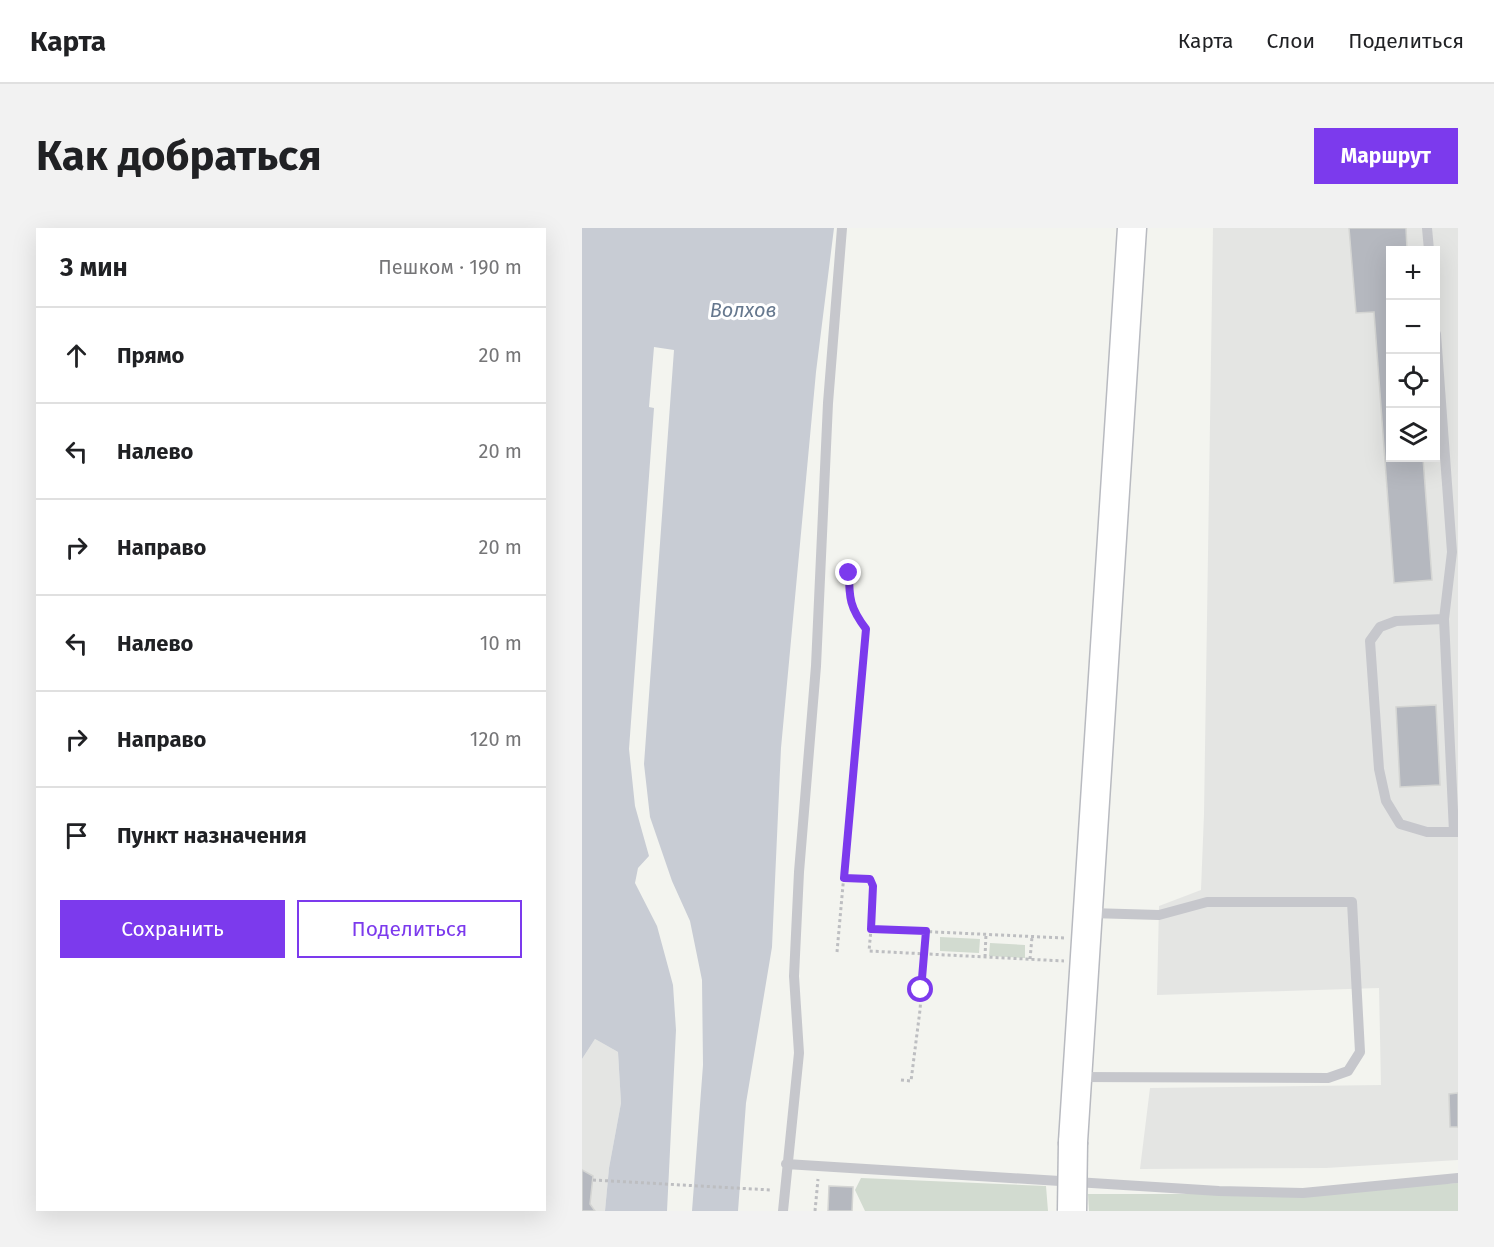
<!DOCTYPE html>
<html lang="ru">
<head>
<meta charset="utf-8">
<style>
  :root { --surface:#fff; --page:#f2f2f2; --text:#202124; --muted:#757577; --line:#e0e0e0; --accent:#7c3aed }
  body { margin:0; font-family:"Fira Sans",sans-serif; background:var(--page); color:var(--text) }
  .controls { position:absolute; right:18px; top:18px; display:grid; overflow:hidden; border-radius:0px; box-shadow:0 6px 24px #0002 }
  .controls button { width:54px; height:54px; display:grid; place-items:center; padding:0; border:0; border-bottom:2px solid var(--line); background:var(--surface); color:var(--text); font:30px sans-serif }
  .stop { position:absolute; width:18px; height:18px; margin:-14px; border:4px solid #7c3aed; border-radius:50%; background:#fff }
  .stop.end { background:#7c3aed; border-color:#fff; box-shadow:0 2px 6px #0008 }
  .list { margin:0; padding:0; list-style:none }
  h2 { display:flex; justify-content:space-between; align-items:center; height:78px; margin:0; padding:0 24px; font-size:26px }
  h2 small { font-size:20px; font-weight:400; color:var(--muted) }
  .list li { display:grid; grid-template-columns:39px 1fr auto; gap:18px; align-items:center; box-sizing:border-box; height:96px; padding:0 24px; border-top:2px solid var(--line) }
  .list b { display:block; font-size:22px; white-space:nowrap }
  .list em { font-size:20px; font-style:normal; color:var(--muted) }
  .actions { display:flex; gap:12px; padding:18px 24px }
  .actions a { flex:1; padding:14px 0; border:2px solid var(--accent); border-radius:0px; text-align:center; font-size:21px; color:var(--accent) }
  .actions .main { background:var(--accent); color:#fff }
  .icon { flex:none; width:33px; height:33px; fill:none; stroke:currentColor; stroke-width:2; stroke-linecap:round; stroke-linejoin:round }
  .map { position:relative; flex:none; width:876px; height:983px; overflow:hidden; border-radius:0px }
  header { display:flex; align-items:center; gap:36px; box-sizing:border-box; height:84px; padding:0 30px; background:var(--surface); border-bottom:2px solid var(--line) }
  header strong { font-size:28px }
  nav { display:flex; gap:33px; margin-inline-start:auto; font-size:21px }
  .intro { display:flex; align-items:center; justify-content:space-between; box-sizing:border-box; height:144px; padding:0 36px }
  h1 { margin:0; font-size:42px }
  .button { padding:15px 27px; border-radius:0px; background:var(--accent); color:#fff; font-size:21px; font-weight:700 }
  main { display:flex; gap:36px; padding:0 36px }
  aside { flex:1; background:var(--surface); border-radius:0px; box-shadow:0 6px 24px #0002 }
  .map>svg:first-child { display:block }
</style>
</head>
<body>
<header>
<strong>Карта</strong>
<nav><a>Карта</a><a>Слои</a><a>Поделиться</a></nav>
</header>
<div class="intro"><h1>Как добраться</h1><a class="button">Маршрут</a></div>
<main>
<aside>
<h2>3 мин<small>Пешком · 190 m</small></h2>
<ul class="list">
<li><svg class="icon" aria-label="ahead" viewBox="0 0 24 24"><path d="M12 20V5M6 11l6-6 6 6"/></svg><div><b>Прямо</b></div><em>20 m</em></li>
<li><svg class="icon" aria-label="left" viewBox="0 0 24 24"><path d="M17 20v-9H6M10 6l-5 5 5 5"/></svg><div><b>Налево</b></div><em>20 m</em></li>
<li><svg class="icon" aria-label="right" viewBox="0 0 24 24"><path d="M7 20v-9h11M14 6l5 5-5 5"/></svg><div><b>Направо</b></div><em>20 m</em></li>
<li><svg class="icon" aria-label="left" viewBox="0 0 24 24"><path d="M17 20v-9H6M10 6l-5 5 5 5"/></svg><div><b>Налево</b></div><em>10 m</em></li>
<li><svg class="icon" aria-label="right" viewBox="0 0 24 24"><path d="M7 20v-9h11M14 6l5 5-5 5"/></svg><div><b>Направо</b></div><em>120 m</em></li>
<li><svg class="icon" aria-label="arrive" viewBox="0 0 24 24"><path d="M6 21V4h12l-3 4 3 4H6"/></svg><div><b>Пункт назначения</b></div></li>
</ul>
<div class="actions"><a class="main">Сохранить</a><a>Поделиться</a></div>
</aside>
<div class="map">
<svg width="876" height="983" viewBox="0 0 876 983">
  <rect width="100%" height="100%" fill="#f3f4ef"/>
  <!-- built -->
  <path fill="#e4e5e3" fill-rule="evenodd" d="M631 0H876V932L744 940 558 941 568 860 799 857 797 760 575 767 577 678 619 662 622 586ZM808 22H854V230H808Z
    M13 811 36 824 39 875 27 940 23 983H0V831Z"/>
  <!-- green -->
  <path fill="#d2dbd0" d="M358 709 398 711 397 725 358 723Z
    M408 715 443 717V730L407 728Z
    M279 950 464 958 466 983H283L273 962Z
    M876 955V983H507L506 966H684Z"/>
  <!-- water -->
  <path fill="#c8ccd4" d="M0 0H252L234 144 199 520 190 719 164 875 156 983H110L121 837 120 752 108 693 90 653 68 589 62 536 92 122 72 119 67 179 72 180 47 521 53 578 67 628 56 640 53 655 75 698 91 757 94 802 85 983H23L27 940 39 875 36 824 13 811 0 831Z"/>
  <!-- building -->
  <path fill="#b5b8bf" stroke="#d4d5d3" stroke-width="1.5" d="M767 0H824L825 22H808V230H841L850 352 812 355 792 84 774 85Z
    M854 477 858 557 818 559 814 479Z
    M876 865V899H868L867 866Z
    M0 942 11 948 8 976 13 983H0Z
    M247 958 271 959 270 983H246Z"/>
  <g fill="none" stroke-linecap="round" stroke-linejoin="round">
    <!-- secondary casing -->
    <g stroke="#b8bac0" stroke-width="31">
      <path id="secondary" d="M491 914 550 0"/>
    </g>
    <!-- path -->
    <path stroke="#bdbec1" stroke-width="3" stroke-dasharray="3 3" stroke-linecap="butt" d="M262 650 288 651 291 658 289 700
      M482 710 289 701 287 723 482 733
      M255 724 284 401C268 381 267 370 267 345
      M403 729 404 706
      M448 731 450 709
      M319 852 329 853 338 782 344 703
      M11 952 189 962
      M233 983 236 951"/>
    <!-- lane -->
    <path stroke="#c6c7cc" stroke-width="10" d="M845 0 847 22
      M854 106 870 324 862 391 872 604H876
      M862 391 814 393 798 399 788 413 797 541 804 573 818 596 845 604H872
      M496 849 746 850 766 843 778 824 770 674H625L577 687 508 685
      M204 936 637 963 721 965 876 950
      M201 983 217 825 212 748 217 644 234 438 246 175 260 0"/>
    <!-- secondary -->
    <use href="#secondary" stroke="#fff" stroke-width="28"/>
    <!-- secondary-bridge casing -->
    <g stroke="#b8bac0" stroke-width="31" stroke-linecap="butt">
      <path id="secondary-bridge" d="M490 983 491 914"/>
    </g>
    <!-- secondary-bridge -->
    <use href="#secondary-bridge" stroke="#fff" stroke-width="28"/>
  </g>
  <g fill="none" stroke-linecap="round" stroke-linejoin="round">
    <!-- route -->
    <path stroke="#7c3aed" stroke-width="8" d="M267 345C267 370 268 380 284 401L262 650 288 651 291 658 289 701 344 703 339 762"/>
  </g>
  <g text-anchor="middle" stroke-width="6" stroke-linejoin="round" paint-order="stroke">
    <!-- water labels -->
    <g font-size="20" font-style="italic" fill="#66788e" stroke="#fff">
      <text x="161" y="89">Волхов</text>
    </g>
  </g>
</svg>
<div class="controls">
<button>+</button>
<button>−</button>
<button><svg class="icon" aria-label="locate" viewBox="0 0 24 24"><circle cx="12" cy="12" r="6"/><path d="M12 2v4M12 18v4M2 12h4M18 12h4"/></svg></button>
<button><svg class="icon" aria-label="layers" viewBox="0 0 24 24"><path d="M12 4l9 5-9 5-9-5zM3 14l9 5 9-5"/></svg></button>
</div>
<div class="stop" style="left:339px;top:762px"></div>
<div class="stop end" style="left:267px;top:345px"></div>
</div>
</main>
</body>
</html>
